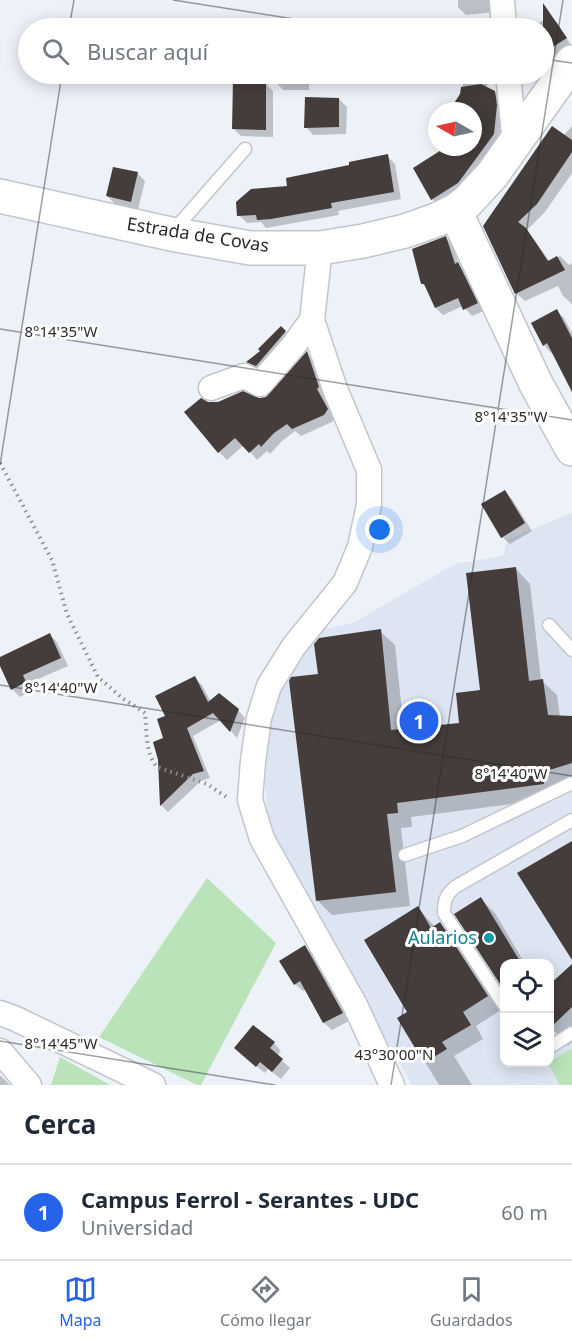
<!DOCTYPE html>
<html lang="es">
<head>
<meta charset="utf-8">
<style>
  :root { --surface:#fff; --page:#f6f6f7; --text:#1f2937; --muted:#747a83; --line:#e0e1e3; --accent:#2563eb }
  body { margin:0; font-family:"Noto Sans",sans-serif; background:var(--page); color:var(--text) }
  .controls { position:absolute; right:18px; bottom:18px; display:grid; overflow:hidden; border-radius:12px; box-shadow:0 3px 15px #0003 }
  .controls button { width:54px; height:54px; display:grid; place-items:center; padding:0; border:0; border-bottom:2px solid var(--line); background:var(--surface); color:var(--text); font:30px sans-serif }
  .compass { position:absolute; left:428px; top:102px; width:54px; height:54px; border-radius:50%; background:var(--surface); box-shadow:0 3px 15px #0003; rotate:279deg }
  .you { position:absolute; left:380px; top:530px; width:21px; height:21px; margin:-15px; border:4px solid #fff; border-radius:50%; background:#1a73e8; box-shadow:0 0 0 9px #1a73e833 }
  .badge { display:grid; place-items:center; width:39px; height:39px; border-radius:50%; background:var(--accent); color:#fff; font-size:20px; font-weight:700 }
  .pin { position:absolute; translate:-50% -50%; border:3px solid #fff; box-shadow:0 2px 6px #0006 }
  .list { margin:0; padding:0; list-style:none }
  h2 { display:flex; justify-content:space-between; align-items:center; height:78px; margin:0; padding:0 24px; font-size:26px }
  h2 small { font-size:20px; font-weight:400; color:var(--muted) }
  .list li { display:grid; grid-template-columns:39px 1fr auto; gap:18px; align-items:center; box-sizing:border-box; height:96px; padding:0 24px; border-top:2px solid var(--line) }
  .list b { display:block; font-size:22px; white-space:nowrap }
  .list p { margin:0; font-size:20px; white-space:nowrap; color:var(--muted) }
  .list em { font-size:20px; font-style:normal; color:var(--muted) }
  .icon { flex:none; width:33px; height:33px; fill:none; stroke:currentColor; stroke-width:2; stroke-linecap:round; stroke-linejoin:round }
  .map { position:relative; flex:none; width:572px; height:1085px; overflow:hidden }
  .search { position:absolute; background:var(--surface); box-shadow:0 3px 15px #0003; left:18px; right:18px; top:18px; height:66px; display:flex; align-items:center; gap:15px; box-sizing:border-box; padding:0 21px; border-radius:33px; color:var(--muted); font-size:22px }
  .sheet { height:174px; background:var(--surface) }
  nav { display:flex; justify-content:space-around; align-items:center; box-sizing:border-box; height:84px; border-top:2px solid var(--line); background:var(--surface); font-size:16px; color:var(--muted) }
  nav a { display:grid; justify-items:center; gap:3px }
  nav .on { color:var(--accent) }
  .map>svg:first-child { display:block }
</style>
</head>
<body>
<div class="map">
<svg width="572" height="1085" viewBox="0 0 572 1085">
  <rect width="100%" height="100%" fill="#edf1f8"/>
  <!-- built -->
  <path fill="#dde5f2" fill-rule="evenodd" d="M572 513V1085H412L270 839 262 748 272 695 319 630 353 623 455 564 503 556 507 540ZM504 964H550V1062H504Z"/>
  <!-- green -->
  <path fill="#bae3b9" d="M207 878 276 943 201 1085H197L99 1037Z
    M572 1048V1085H560L548 1063Z
    M60 1057 110 1085H51Z"/>
  <!-- shadow -->
  <path fill="#0003" d="M458 0H495V12L466 15 458 7Z
    M551 16 558 24 572 47 544 65V28H530Z
    M482 19 488 22 495 28H477Z
    M276 74H309V90H283L276 82Z
    M465 74H492L486 88 494 92 503 100 504 114 501 142 465 192 440 207 432 199 442 151 437 147H473V111H451L461 95Z
    M265 83 273 91V137L241 136 233 128Z
    M339 99 347 107 346 134 313 135 306 127Z
    M572 126V173L545 212 526 231 534 239 550 262 560 256 569 265 572 263V304L563 296 558 286 525 301 516 293 484 226Z
    M437 132V147L431 141Z
    M387 156 395 164 401 199 338 211 339 215 266 228 261 222 247 223 239 215 289 187Z
    M137 173 145 181 138 209 115 204 107 196Z
    M446 238 453 245 459 265 465 271 484 311 472 316 463 306 443 315 436 308 428 289 423 284Z
    M557 311 564 318 572 333V377L553 352 551 353 544 345Z
    M281 328 293 340 265 373 256 369 248 362 263 352Z
    M307 354 314 361 326 395 324 398 335 418 332 422 301 436 295 431 282 441 270 454 267 451 257 460 244 445 227 460 219 452 208 403 267 398Z
    M505 492 512 499 532 531 510 544 502 537Z
    M516 569 530 584 541 680 557 695 560 717H572V781L557 786 558 798 411 817 412 827 401 828 410 906 332 915 318 901 320 675 380 631 395 645 404 730 461 724 481 691Z
    M50 635 57 642 68 666 29 683 33 690 20 697 12 689 0 659Z
    M195 678 202 685 211 702 238 710 245 718 237 738 221 720 193 736 210 778 201 781 168 812 161 805 159 760 164 739 167 717Z
    M481 899 495 913 525 964H504V988L456 914Z
    M418 908 435 927 440 924 454 938 501 1010 476 1026 483 1039 454 1056 472 1085H439L399 1019 409 1012Z
    M305 947 312 954 349 1021 332 1030 324 1023 306 989 303 991 295 984Z
    M572 966V1042L568 1046 550 1026Z
    M274 1043 281 1051 277 1056 290 1068 281 1079 268 1069 265 1073 244 1056Z
    M0 1076H1L10 1085H0Z"/>
  <!-- building -->
  <path fill="#443d3b" d="M543 3 567 38 543 53Z
    M233 80 266 81V130L232 129Z
    M481 84 495 91 497 105 494 134 458 183 431 200 413 168 446 147H473V111H449L460 94 461 87Z
    M305 97 339 98V127L304 128Z
    M552 126 572 140V152L537 204 518 222 526 228 548 261 557 256 565 270 515 294 483 226Z
    M388 154 394 192 331 203 332 208 271 219 257 220 256 215 237 216 236 202 251 189 287 186 286 178 349 165V162Z
    M113 167 138 172 131 202 106 196Z
    M446 236 455 264 458 262 478 303 463 310 458 298 435 308 424 284H421L412 249Z
    M557 309 572 338V392L547 343 543 346 531 323Z
    M281 326 286 331 256 366 246 362 260 351 258 349Z
    M307 351 319 387 317 389 328 409 324 415 292 429 287 424 274 433 261 447 259 444 249 453 235 438 218 453 184 412 201 398 208 402H218L243 391 259 398 266 397Z
    M505 490 525 523 501 538 481 504Z
    M516 567 529 681 543 679 548 715 572 716V763L543 772 544 784 397 803 398 813 387 814 396 892 316 901 289 681 291 677 318 674 314 644 319 638 381 629 391 730 459 723 456 693 480 690 466 573Z
    M50 633 61 658 23 675 26 682 11 690 0 666V657Z
    M195 676 208 702 219 693 239 709 230 732 213 713 187 728 204 771 193 774 160 806 158 760 153 742 163 738 157 719 165 716 155 696Z
    M572 841V960L517 873Z
    M481 897 521 963H504V985L502 987 454 914Z
    M418 906 431 928 440 922 488 996 463 1012 471 1025 442 1042 447 1049 424 1063 397 1018 407 1012 364 940Z
    M305 945 343 1013 323 1023 300 981 294 985 279 961Z
    M572 964V1007L549 1029V985Z
    M253 1025 275 1042 270 1048 283 1059 272 1072 260 1062 256 1067 234 1048Z"/>
  <g fill="none" stroke-linecap="round" stroke-linejoin="round">
    <!-- lane casing -->
    <g stroke="#c2c6cc" stroke-width="15">
      <path id="lane" d="M174 230 245 149
        M549 625 572 650
        M405 855 462 836 572 783
        M504 1005 444 913C444 900 446 895 455 887L572 820
        M550 1047 572 1033"/>
    </g>
    <!-- street casing -->
    <g stroke="#c2c6cc" stroke-width="27">
      <path id="street" d="M502 0 504 28
        M508 74 515 144
        M320 248 312 320 335 389 369 470V505L360 547 345 583 294 646 269 686 259 718 253 761 250 800 262 839 355 1005 392 1085
        M211 388 244 376 260 384 294 345 312 320
        M0 1013 14 1018 153 1085
        M0 1051 29 1085"/>
    </g>
    <!-- secondary casing -->
    <g stroke="#c2c6cc" stroke-width="36">
      <path id="secondary" d="M0 196 171 234 250 248H320L363 241 405 231 436 220 455 211 467 202 492 175 572 62
        M455 211 536 384 572 449"/>
    </g>
    <!-- path -->
    <path stroke="#8a8d91" stroke-width="4" stroke-dasharray="1.5 4.5" stroke-linecap="butt" d="M0 463 52 560 67 614 98 677 122 698 145 713C147 731 145 753 157 767L207 784 228 798"/>
    <!-- lane -->
    <use href="#lane" stroke="#fff" stroke-width="12"/>
    <!-- street -->
    <use href="#street" stroke="#fff" stroke-width="24"/>
    <!-- secondary -->
    <use href="#secondary" stroke="#fff" stroke-width="33"/>
  </g>
  <!-- ticks -->
  <path fill="none" stroke="#292a2d" stroke-width="1.5" stroke-opacity="0.45" d="M173 0 352 28M69 28 74 0M544 59 572 63M0 329 572 420M0 465 62 74M0 685 572 776M0 1041 275 1085M391 1085 563 0"/>
  <!-- markers -->
  <circle fill="#0f9aa8" stroke="#fff" stroke-width="2" cx="489" cy="938" r="6"/>
  <g text-anchor="middle" stroke-width="6" stroke-linejoin="round" paint-order="stroke">
    <!-- street labels -->
    <g font-size="18" fill="#292a2d" stroke="#fff">
      <text transform="translate(198 235) rotate(9)" y="6">Estrada de Covas</text>
    </g>
    <!-- culture labels -->
    <g font-size="18" fill="#0d838f" stroke="#fff" text-anchor="end">
      <text x="477" y="944">Aularios</text>
    </g>
  </g>
  <g font-size="15" text-anchor="middle" fill="#292a2d" stroke="#fff" stroke-width="6" stroke-linejoin="round" paint-order="stroke">
    <text x="61" y="337">8°14'35"W</text>
    <text x="511" y="422">8°14'35"W</text>
    <text x="61" y="693">8°14'40"W</text>
    <text x="511" y="779">8°14'40"W</text>
    <text x="61" y="1049">8°14'45"W</text>
    <text x="394" y="1060">43°30'00"N</text>
  </g>
</svg>
<div class="controls">
<button><svg class="icon" aria-label="locate" viewBox="0 0 24 24"><circle cx="12" cy="12" r="6"/><path d="M12 2v4M12 18v4M2 12h4M18 12h4"/></svg></button>
<button><svg class="icon" aria-label="layers" viewBox="0 0 24 24"><path d="M12 4l9 5-9 5-9-5zM3 14l9 5 9-5"/></svg></button>
</div>
<svg class="compass" viewBox="-18 -18 36 36"><path d="M0-13l5 13h-10z" fill="#e53935"/><path d="M0 13l5-13h-10z" fill="#747a83"/></svg>
<div class="you"></div>
<div class="pin badge" style="left:419px;top:721px">1</div>
<div class="search"><svg class="icon" aria-label="search" viewBox="0 0 24 24"><circle cx="10" cy="10" r="6"/><path d="M15 15l6 6"/></svg>Buscar aquí</div>
</div>
<section class="sheet">
<h2>Cerca<small></small></h2>
<ul class="list">
<li><span class="badge">1</span><div><b>Campus Ferrol - Serantes - UDC</b><p>Universidad</p></div><em>60 m</em></li>
</ul>
</section>
<nav>
<a class="on"><svg class="icon" aria-label="map" viewBox="0 0 24 24"><path d="M3 6l6-2 6 2 6-2v14l-6 2-6-2-6 2zM9 4v14M15 6v14"/></svg>Mapa</a>
<a><svg class="icon" aria-label="directions" viewBox="0 0 24 24"><path d="M12 3l9 9-9 9-9-9zM9 14v-3h6M13 9l2 2-2 2"/></svg>Cómo llegar</a>
<a><svg class="icon" aria-label="saved" viewBox="0 0 24 24"><path d="M7 4h10v16l-5-4-5 4z"/></svg>Guardados</a>
</nav>
</body>
</html>
